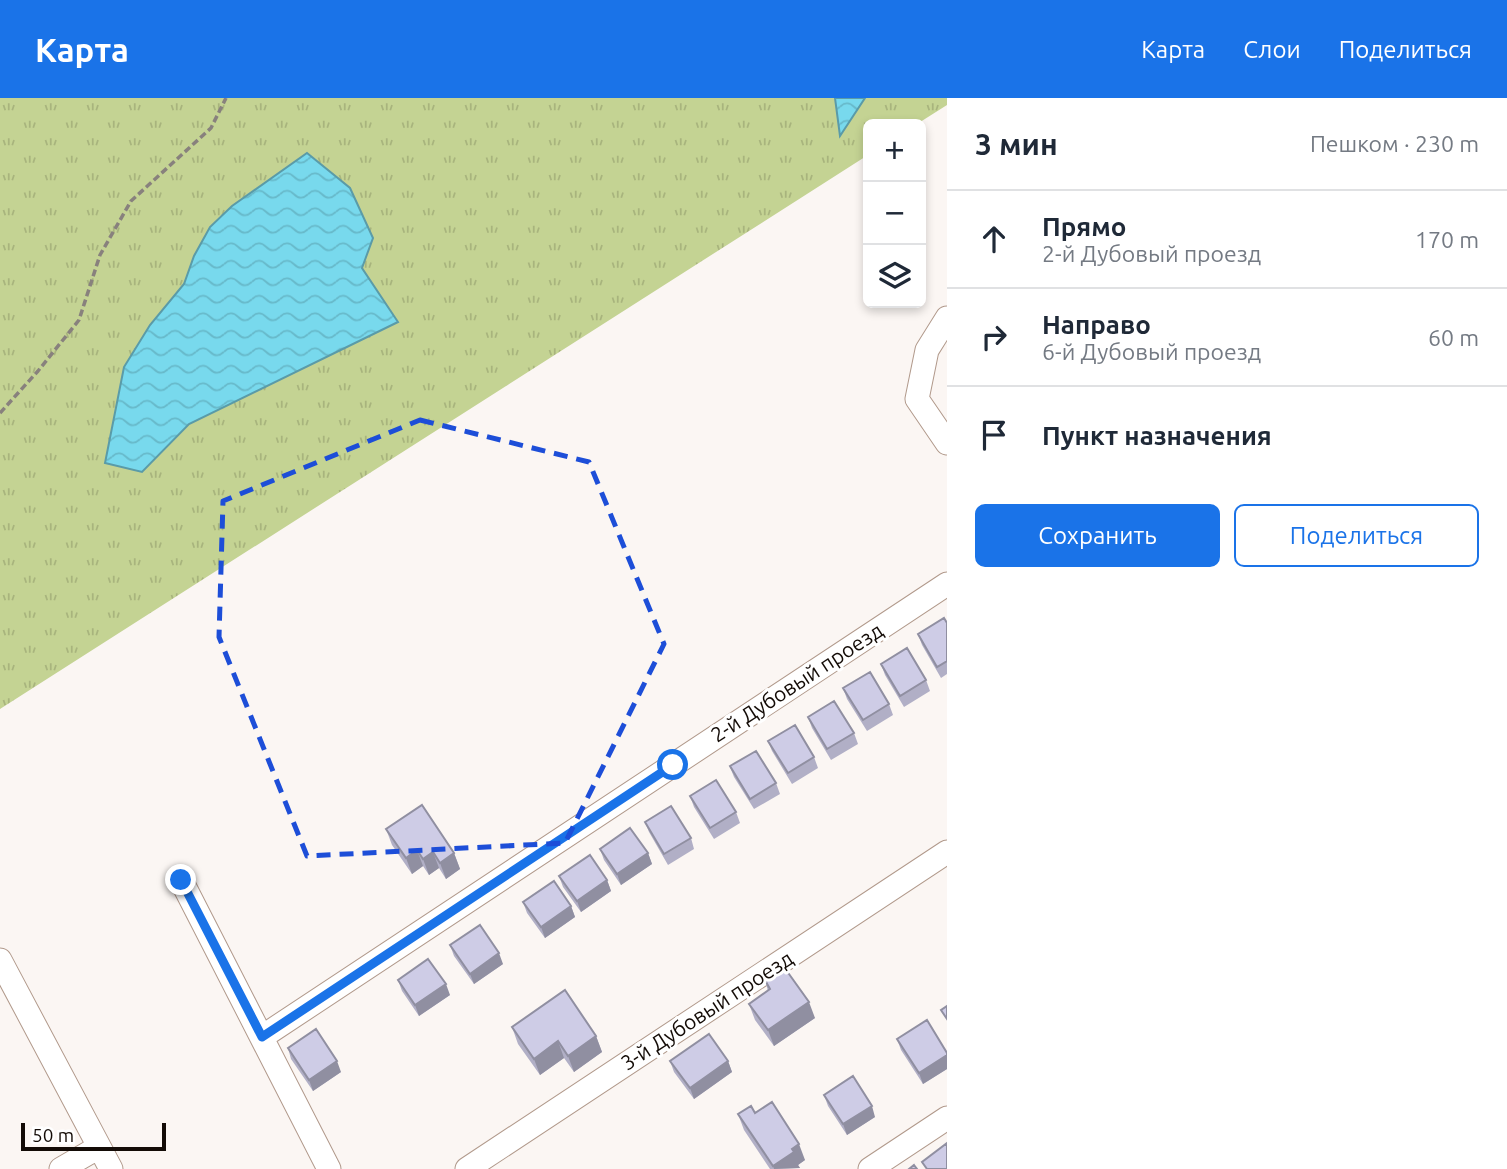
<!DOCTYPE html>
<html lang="ru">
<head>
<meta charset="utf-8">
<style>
  :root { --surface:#fff; --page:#f2f2f3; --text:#1f2937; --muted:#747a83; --line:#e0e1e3; --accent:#1a73e8 }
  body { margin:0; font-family:Ubuntu,sans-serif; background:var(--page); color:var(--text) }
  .controls { position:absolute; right:21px; top:21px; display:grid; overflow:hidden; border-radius:10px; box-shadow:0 4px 10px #0003 }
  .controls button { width:63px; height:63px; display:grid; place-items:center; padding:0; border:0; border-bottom:2px solid var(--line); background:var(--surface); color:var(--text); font:35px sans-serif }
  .scale { position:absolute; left:21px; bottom:18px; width:145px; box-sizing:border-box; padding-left:7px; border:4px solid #130b06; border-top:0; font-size:19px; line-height:24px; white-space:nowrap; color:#130b06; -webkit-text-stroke:5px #fff; paint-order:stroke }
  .stop { position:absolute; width:21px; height:21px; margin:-16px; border:5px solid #1a73e8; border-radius:50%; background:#fff }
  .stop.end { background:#1a73e8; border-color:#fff; box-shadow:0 2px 7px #0008 }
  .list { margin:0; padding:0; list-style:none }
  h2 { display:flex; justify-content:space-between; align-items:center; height:91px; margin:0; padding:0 28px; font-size:30px }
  h2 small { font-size:23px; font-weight:400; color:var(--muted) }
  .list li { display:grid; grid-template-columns:46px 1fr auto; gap:21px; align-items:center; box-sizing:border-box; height:98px; padding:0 28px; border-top:2px solid var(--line) }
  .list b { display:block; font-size:26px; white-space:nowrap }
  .list p { margin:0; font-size:23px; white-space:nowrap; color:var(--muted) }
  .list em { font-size:23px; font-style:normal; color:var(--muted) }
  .actions { display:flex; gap:14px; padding:21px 28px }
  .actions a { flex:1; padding:16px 0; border:2px solid var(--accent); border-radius:10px; text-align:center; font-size:24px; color:var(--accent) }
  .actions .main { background:var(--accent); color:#fff }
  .icon { flex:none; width:38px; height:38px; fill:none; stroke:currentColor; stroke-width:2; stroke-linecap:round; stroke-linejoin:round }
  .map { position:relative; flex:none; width:947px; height:1071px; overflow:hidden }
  header { display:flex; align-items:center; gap:42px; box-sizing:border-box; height:98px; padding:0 35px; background:var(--accent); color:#fff }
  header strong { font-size:33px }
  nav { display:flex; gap:38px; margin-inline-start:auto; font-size:24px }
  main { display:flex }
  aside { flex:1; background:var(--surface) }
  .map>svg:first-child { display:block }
</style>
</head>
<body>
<header>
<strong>Карта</strong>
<nav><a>Карта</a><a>Слои</a><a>Поделиться</a></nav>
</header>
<main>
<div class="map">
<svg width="947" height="1071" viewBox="0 0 947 1071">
  <defs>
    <pattern id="grass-tufts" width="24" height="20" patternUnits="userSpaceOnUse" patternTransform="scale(1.75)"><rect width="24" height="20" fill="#c4d393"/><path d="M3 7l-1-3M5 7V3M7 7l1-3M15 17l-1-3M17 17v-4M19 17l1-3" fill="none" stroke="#a8b47d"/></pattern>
    <pattern id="water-waves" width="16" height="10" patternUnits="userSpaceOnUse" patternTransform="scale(1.75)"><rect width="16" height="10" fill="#78d9ed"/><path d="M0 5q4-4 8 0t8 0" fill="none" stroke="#67b9ca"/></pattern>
  </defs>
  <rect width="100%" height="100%" fill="#fbf6f3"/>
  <!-- grass -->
  <path fill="url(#grass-tufts)" d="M0 0H947V7L917 26H868V57L0 611Z"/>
  <!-- water -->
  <path fill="url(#water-waves)" stroke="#5a9ba8" stroke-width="2" d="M835 0H865L840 38Z
    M307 55 350 90 373 140 362 170 398 224 189 326 142 374 105 365 124 269 150 227 184 186 194 158 210 129 232 108Z"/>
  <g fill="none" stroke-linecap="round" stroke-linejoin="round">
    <!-- street casing -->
    <g stroke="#b1998b" stroke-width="25">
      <path id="street" d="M947 220 927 252 917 301 947 345
        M181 782 329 1071
        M0 862 111 1071
        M262 939 947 486
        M61 1071 99 1049
        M467 1071 947 754
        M870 1071 947 1020"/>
    </g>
    <!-- path -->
    <path stroke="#88817d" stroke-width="3.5" stroke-dasharray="7 3.5" stroke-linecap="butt" d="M0 315 38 273 79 222 100 157 131 103 211 30 226 0"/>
    <!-- street -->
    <use href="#street" stroke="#fff" stroke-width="23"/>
  </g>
  <!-- wall -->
  <path fill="#b1afc6" d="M947 525V576L941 580 922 547 918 536Z
    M881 566 926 582 930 593 904 609 885 577Z
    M843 590 889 606 893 617 867 633 847 601Z
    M808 619 854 635 858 646 831 662 812 630Z
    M768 643 814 659 818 670 792 686 772 653Z
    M730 669 776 685 780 696 754 711 734 679Z
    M690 698 736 714 740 725 714 741 694 709Z
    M645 724 691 740 694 751 668 767 649 734Z
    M386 731 454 755 460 771 446 781 439 770 429 777 423 768 412 776 392 747Z
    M600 751 648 755 652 766 621 787 604 762Z
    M559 778 607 782 611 793 581 814 563 789Z
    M523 804 571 808 575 819 545 840 527 815Z
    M450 847 503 866 474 886 454 858Z
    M398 882 450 897 419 918 402 893Z
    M765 882 815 920 774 948 755 922 749 906 768 893Z
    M512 929 596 938 602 954 574 974 564 960 540 977 518 946Z
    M897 941 947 955V971L923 986 901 952Z
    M288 950 341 974 313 993 291 961Z
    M670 963H728L732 974 694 1001 674 974Z
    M824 997 875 1019 847 1037 828 1008Z
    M755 1015 805 1062 798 1067 800 1070 770 1071 744 1032 738 1016Z"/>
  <!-- shaded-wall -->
  <path fill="#908fa1" d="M417 752 423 768 412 776 406 760Z
    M433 754 439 770 429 777 423 761Z
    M454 755 460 771 446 781 440 765Z
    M648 755 652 766 621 787 617 776Z
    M607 782 611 793 581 814 577 803Z
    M571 808 575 819 545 840 541 829Z
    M499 855 503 866 474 886 470 876Z
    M446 886 450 897 419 918 415 907Z
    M809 904 815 920 774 948 768 932Z
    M596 938 602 954 574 974 568 958Z
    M558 943 564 960 540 977 534 961Z
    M947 957V971L923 986 919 975Z
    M337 963 341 974 313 993 309 982Z
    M728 963 732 974 694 1001 690 990Z
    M872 1008 875 1019 847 1037 843 1026Z
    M799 1046 805 1062 798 1067 800 1070 774 1071 773 1068 792 1051Z"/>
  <!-- building -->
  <path fill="#cecce6" stroke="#908fa1" stroke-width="2" d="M944 520 947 525V563L937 569 918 536Z
    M907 550 926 582 900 598 881 566Z
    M870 574 889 606 863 622 843 590Z
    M834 603 854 635 827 651 808 619Z
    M795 627 814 659 788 675 768 643Z
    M756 653 776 685 750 701 730 668Z
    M716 682 736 714 710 730 690 698Z
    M422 707 454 755 440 765 433 754 423 761 417 752 406 760 386 731Z
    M671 708 691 740 664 756 645 724Z
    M630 730 648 755 617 776 600 751Z
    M590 757 607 782 577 803 559 778Z
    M554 783 571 808 541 829 523 804Z
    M480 827 499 855 470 876 450 847Z
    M428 861 446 886 415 907 398 882Z
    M784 869 809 904 768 932 749 906 770 891 765 882Z
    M565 892 596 938 568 958 558 943 534 961 512 929Z
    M947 908V921L941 912Z
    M927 922 947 955V957L919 975 897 941Z
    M316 931 337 963 309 982 288 950Z
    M709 936 728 963 690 990 670 963Z
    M853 978 872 1008 843 1026 824 997Z
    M772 1004 799 1046 792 1051 794 1054 773 1068 738 1016 751 1008 755 1015Z
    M947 1045V1071H927L922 1064Z
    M914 1067 917 1071H909Z"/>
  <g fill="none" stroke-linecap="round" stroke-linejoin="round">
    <!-- route -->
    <path stroke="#1a73e8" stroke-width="9" d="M181 782 262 939 673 667"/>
  </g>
  <!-- marked area -->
  <path fill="none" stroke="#1d4ed8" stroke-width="5" stroke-dasharray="14 9" stroke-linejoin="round" d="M420 322 589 364 664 546 565 745 307 758 219 539 223 403Z"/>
  <g text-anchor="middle" stroke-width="6" stroke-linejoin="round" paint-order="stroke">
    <!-- street labels -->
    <g font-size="21" fill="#130b06" stroke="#fff">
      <text transform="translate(797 585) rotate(-33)" y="7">2-й Дубовый проезд</text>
      <text transform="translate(707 913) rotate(-33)" y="7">3-й Дубовый проезд</text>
    </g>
  </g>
</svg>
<div class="controls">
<button>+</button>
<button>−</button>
<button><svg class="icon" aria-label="layers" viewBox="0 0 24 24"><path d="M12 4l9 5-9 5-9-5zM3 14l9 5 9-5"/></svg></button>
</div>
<div class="scale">50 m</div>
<div class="stop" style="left:673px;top:667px"></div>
<div class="stop end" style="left:181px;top:782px"></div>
</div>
<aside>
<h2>3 мин<small>Пешком · 230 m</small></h2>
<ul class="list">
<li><svg class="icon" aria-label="ahead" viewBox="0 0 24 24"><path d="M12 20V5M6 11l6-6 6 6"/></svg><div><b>Прямо</b><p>2-й Дубовый проезд</p></div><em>170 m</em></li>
<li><svg class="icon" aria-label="right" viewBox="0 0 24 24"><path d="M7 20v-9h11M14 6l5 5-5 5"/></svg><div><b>Направо</b><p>6-й Дубовый проезд</p></div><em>60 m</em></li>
<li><svg class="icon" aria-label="arrive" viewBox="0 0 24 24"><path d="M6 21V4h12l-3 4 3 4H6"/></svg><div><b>Пункт назначения</b></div></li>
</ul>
<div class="actions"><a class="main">Сохранить</a><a>Поделиться</a></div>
</aside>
</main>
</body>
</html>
